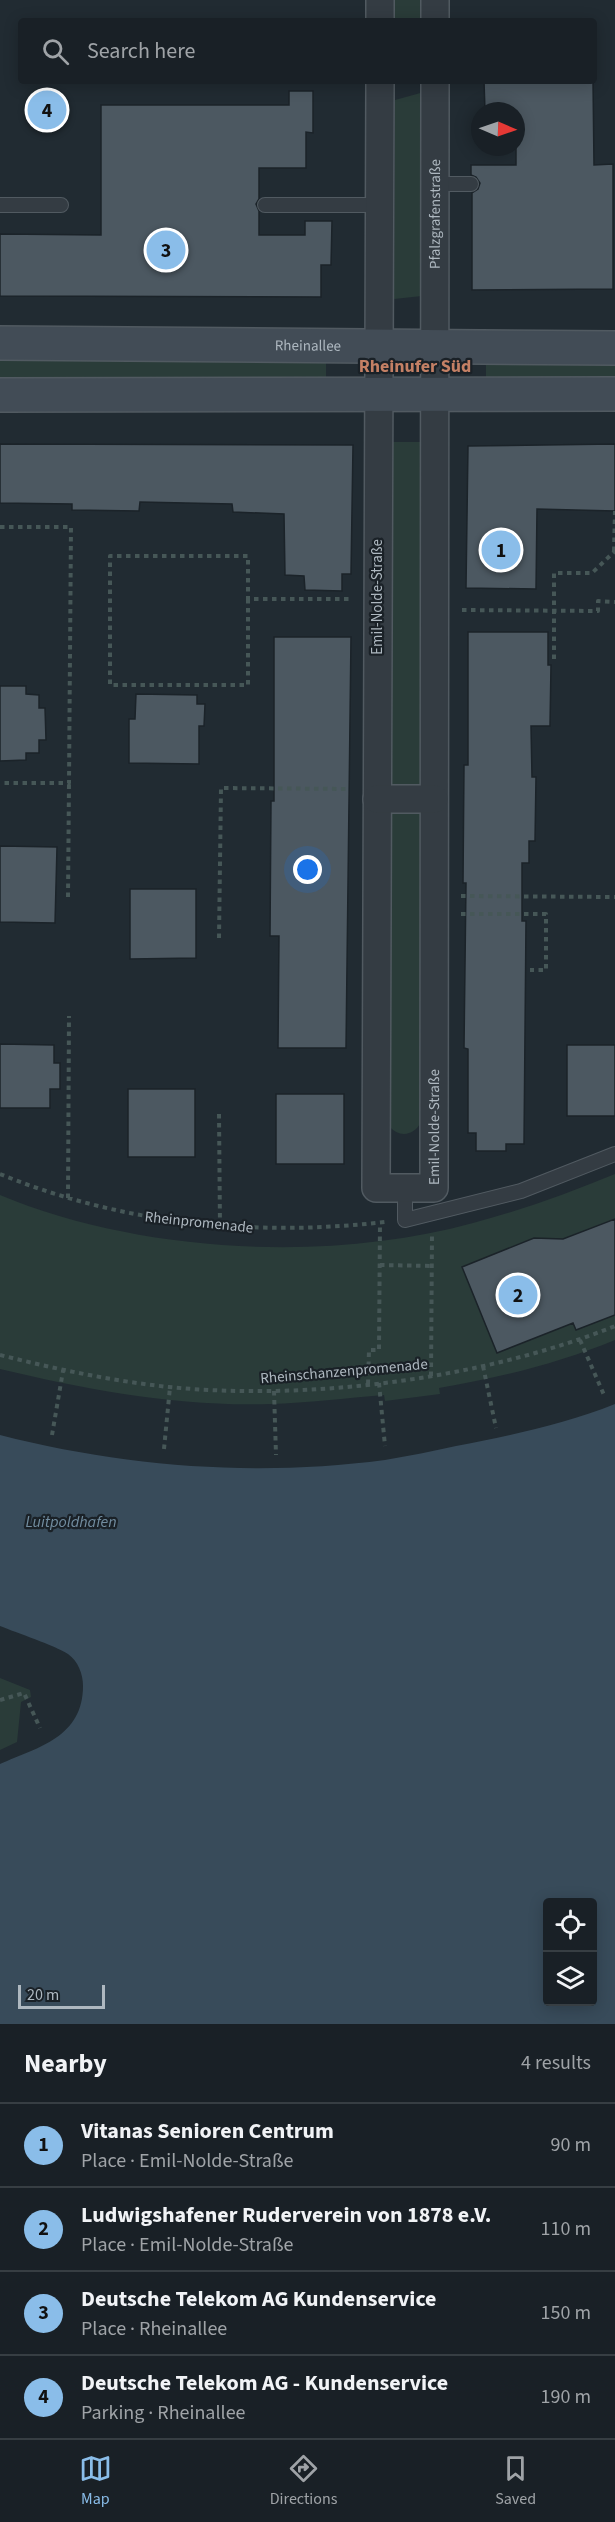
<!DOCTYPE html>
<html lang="en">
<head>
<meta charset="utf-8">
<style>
  :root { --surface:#192026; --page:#22282e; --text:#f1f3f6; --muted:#9fa3a7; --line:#373e43; --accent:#8abde9 }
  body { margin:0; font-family:"Source Sans 3",sans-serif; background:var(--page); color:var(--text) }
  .controls { position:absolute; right:18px; bottom:18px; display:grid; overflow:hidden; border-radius:6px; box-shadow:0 3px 15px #0003 }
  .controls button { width:54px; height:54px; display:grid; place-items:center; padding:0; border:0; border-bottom:2px solid var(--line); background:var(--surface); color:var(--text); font:30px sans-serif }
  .compass { position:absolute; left:471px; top:102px; width:54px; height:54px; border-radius:50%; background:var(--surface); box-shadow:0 3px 15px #0003; rotate:92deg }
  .scale { position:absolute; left:18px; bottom:15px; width:87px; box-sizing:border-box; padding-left:6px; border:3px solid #aeb8c0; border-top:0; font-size:16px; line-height:21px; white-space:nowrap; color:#aeb8c0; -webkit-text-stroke:4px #1a2127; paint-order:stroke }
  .you { position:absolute; left:308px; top:870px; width:21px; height:21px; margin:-15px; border:4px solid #fff; border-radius:50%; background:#1a73e8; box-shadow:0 0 0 9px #1a73e833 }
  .badge { display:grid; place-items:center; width:39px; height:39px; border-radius:50%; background:var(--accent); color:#111; font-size:20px; font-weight:700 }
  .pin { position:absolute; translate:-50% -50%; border:3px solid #fff; box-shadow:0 2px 6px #0006 }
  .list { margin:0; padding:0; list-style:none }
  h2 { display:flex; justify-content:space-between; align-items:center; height:78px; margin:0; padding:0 24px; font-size:26px }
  h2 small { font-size:20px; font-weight:400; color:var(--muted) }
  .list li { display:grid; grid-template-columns:39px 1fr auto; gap:18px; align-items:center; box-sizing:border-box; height:84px; padding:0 24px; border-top:2px solid var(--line) }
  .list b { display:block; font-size:22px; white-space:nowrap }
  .list p { margin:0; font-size:20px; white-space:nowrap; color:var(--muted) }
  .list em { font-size:20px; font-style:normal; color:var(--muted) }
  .icon { flex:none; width:33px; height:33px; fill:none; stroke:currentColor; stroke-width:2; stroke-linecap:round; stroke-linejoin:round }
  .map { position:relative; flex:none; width:615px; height:2024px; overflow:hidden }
  .search { position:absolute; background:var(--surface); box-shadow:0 3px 15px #0003; left:18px; right:18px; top:18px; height:66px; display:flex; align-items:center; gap:15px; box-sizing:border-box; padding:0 21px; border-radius:6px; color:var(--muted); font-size:22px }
  .sheet { height:414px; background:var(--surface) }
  nav { display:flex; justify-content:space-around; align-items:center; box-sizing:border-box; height:84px; border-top:2px solid var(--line); background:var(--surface); font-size:16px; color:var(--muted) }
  nav a { display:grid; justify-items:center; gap:3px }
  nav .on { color:var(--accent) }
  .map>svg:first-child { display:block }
</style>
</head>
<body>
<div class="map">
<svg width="615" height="2024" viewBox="0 0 615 2024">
  <rect width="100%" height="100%" fill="#212b32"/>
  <!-- green -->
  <path fill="#2a3c39" d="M392 0H425V21H392Z
    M424 92 422 296 394 299 395 100Z
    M326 354V380L0 384V358Z
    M615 361V387L486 388V362Z
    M389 442H422L423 785H389Z
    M388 813H422L421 1122C414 1136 399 1138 389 1126Z
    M615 1174V1340C559 1363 499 1378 439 1388L440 1394 385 1401 384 1395C346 1398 308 1403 270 1404 180 1407 88 1390 0 1369V1195C139 1253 328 1263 473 1223 522 1210 569 1193 615 1174Z
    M0 1678 30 1690 31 1697 21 1702 17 1742 0 1750Z"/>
  <!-- water -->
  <path fill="#384b5a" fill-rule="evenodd" d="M615 1404V2024H0V1764C39 1747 83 1737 83 1686 83 1674 78 1661 68 1654 54 1645 17 1633 0 1626V1435C125 1467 256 1477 385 1460 409 1456 433 1451 456 1446 509 1436 565 1424 615 1404ZM548 1902H592V2002H548Z"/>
  <!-- building -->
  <path fill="#4c5861" stroke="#1b2329" stroke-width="1.5" d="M484 81H593L594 165 613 164V289L472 290V193L478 189 480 183 476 177 471 175V165H516V111H485Z
    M289 91H313V133L306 132V168H259V199L256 204 259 211V235H305V221H332L331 265H321V297L0 296V234L101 235V105H289Z
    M0 444 353 445 351 574H342V591L305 590 304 576 285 575 284 514 233 512 232 504 140 502 139 511 72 510V504L0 503Z
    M615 444V511L537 509 536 589 466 588 468 446Z
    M468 632H548V665H551L550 726H531L532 777H536L535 841H529V863H522V921H526L524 1144H506V1151H476V1133H468V1049L464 1048 466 883H463L464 765H468Z
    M274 637H351L346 1048H278L279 936H270L271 801H274Z
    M0 686H26V694L39 695V708H45L46 740H39V753H26V760L0 761Z
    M136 694 197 695V704H205L204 726H199V764L129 763V719H135Z
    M0 846 57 847 55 923 0 922Z
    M130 889H196V958L130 959Z
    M0 1044 54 1045V1063H60V1089H50V1108H0Z
    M567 1045H615V1116H567Z
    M128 1089H195V1157H128Z
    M276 1094H344V1164H276Z
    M615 1219V1315L576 1330 573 1323 497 1353 462 1267 534 1238 563 1239Z"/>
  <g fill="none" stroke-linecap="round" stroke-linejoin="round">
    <!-- lane casing -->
    <g stroke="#515a61" stroke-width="16">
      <path id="lane" d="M435 184H471
        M0 205H61
        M265 205H379
        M405 1188V1220L521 1191 615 1154"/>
    </g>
    <!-- street casing -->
    <g stroke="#515a61" stroke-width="30">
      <g id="street">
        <path d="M380 21V0"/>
        <path d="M435 21V0"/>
        <path id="s1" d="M380 81 376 1188H434L435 81"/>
        <path d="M377 799H434"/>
      </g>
    </g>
    <!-- secondary casing -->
    <g stroke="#515a61" stroke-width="36">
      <g id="secondary">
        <path id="s2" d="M0 343 615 348"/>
        <path d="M0 395 615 394"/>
      </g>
    </g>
    <!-- path -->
    <path stroke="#465757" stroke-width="4" stroke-dasharray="4.5 4.5" stroke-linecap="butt" d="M0 527H71L69 783H0
      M614 551 615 511
      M248 599V685H110V556H248V599H352
      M462 610 598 611V601L615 602
      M554 659V573H592L615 551
      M461 896 615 897
      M68 897 69 783
      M461 914H546V970H530
      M219 938 221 788 349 789
      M219 1114 220 1227
      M0 1174C122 1224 254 1237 385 1222
      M68 1198 69 1016
      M380 1265 432 1266
      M580 1340 604 1395
      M0 1355C56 1369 112 1381 169 1387 310 1401 483 1379 615 1326
      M483 1366 496 1428
      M431 1376 432 1234
      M379 1383 385 1446
      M368 1384 369 1350H379L380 1223
      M274 1391 276 1455
      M52 1435 63 1371
      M164 1449 170 1387
      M0 1700 24 1693 40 1728"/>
    <!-- lane -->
    <use href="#lane" stroke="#343c43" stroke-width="14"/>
    <!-- street -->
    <use href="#street" stroke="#343c43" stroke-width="27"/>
    <!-- secondary -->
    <use href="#secondary" stroke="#424c56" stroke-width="33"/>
  </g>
  <g text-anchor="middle" stroke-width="4.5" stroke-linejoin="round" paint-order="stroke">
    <!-- street labels -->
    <g font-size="15" fill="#aeb8c0" stroke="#1a2127">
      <text dy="5" stroke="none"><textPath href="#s1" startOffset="2139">Pfalzgrafenstraße</textPath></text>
      <text dy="5" stroke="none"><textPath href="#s2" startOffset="308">Rheinallee</textPath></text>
      <text transform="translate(377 597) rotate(-90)" y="5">Emil-Nolde-Straße</text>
      <text dy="5" stroke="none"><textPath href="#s1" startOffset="1226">Emil-Nolde-Straße</textPath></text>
      <text transform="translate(199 1222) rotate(6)" y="5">Rheinpromenade</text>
      <text transform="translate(344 1371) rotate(-5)" y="5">Rheinschanzenpromenade</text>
    </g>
    <!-- water labels -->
    <g font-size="16" font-style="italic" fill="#728da0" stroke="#1a2127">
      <text x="71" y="1527">Luitpoldhafen</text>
    </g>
    <!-- quarter labels -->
    <g font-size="18" font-weight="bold" fill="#c48065" stroke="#1a2127">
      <text x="415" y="372">Rheinufer Süd</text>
    </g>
  </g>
</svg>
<div class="controls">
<button><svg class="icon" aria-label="locate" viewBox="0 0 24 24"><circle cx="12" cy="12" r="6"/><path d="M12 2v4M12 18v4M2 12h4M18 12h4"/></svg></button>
<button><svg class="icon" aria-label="layers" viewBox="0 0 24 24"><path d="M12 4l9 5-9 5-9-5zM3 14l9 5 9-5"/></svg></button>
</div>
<svg class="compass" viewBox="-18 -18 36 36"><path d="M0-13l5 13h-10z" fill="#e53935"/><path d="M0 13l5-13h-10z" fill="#9fa3a7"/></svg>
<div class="scale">20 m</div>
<div class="you"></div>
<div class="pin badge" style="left:501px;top:550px">1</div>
<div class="pin badge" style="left:518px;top:1295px">2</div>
<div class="pin badge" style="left:166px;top:250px">3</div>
<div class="pin badge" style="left:47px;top:110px">4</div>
<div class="search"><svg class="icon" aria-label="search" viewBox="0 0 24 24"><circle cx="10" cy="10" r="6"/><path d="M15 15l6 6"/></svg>Search here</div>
</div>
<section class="sheet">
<h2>Nearby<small>4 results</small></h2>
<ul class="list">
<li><span class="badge">1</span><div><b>Vitanas Senioren Centrum</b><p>Place · Emil-Nolde-Straße</p></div><em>90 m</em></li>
<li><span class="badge">2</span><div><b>Ludwigshafener Ruderverein von 1878 e.V.</b><p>Place · Emil-Nolde-Straße</p></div><em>110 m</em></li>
<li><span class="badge">3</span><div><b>Deutsche Telekom AG Kundenservice</b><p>Place · Rheinallee</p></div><em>150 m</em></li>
<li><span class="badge">4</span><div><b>Deutsche Telekom AG - Kundenservice</b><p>Parking · Rheinallee</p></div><em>190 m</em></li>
</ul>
</section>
<nav>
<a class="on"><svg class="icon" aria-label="map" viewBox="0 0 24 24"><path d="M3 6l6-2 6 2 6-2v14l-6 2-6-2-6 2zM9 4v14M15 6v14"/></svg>Map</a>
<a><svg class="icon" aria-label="directions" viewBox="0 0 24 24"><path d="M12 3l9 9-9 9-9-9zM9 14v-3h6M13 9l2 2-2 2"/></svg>Directions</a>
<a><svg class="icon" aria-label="saved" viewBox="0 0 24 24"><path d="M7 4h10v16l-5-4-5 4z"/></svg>Saved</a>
</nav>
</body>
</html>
